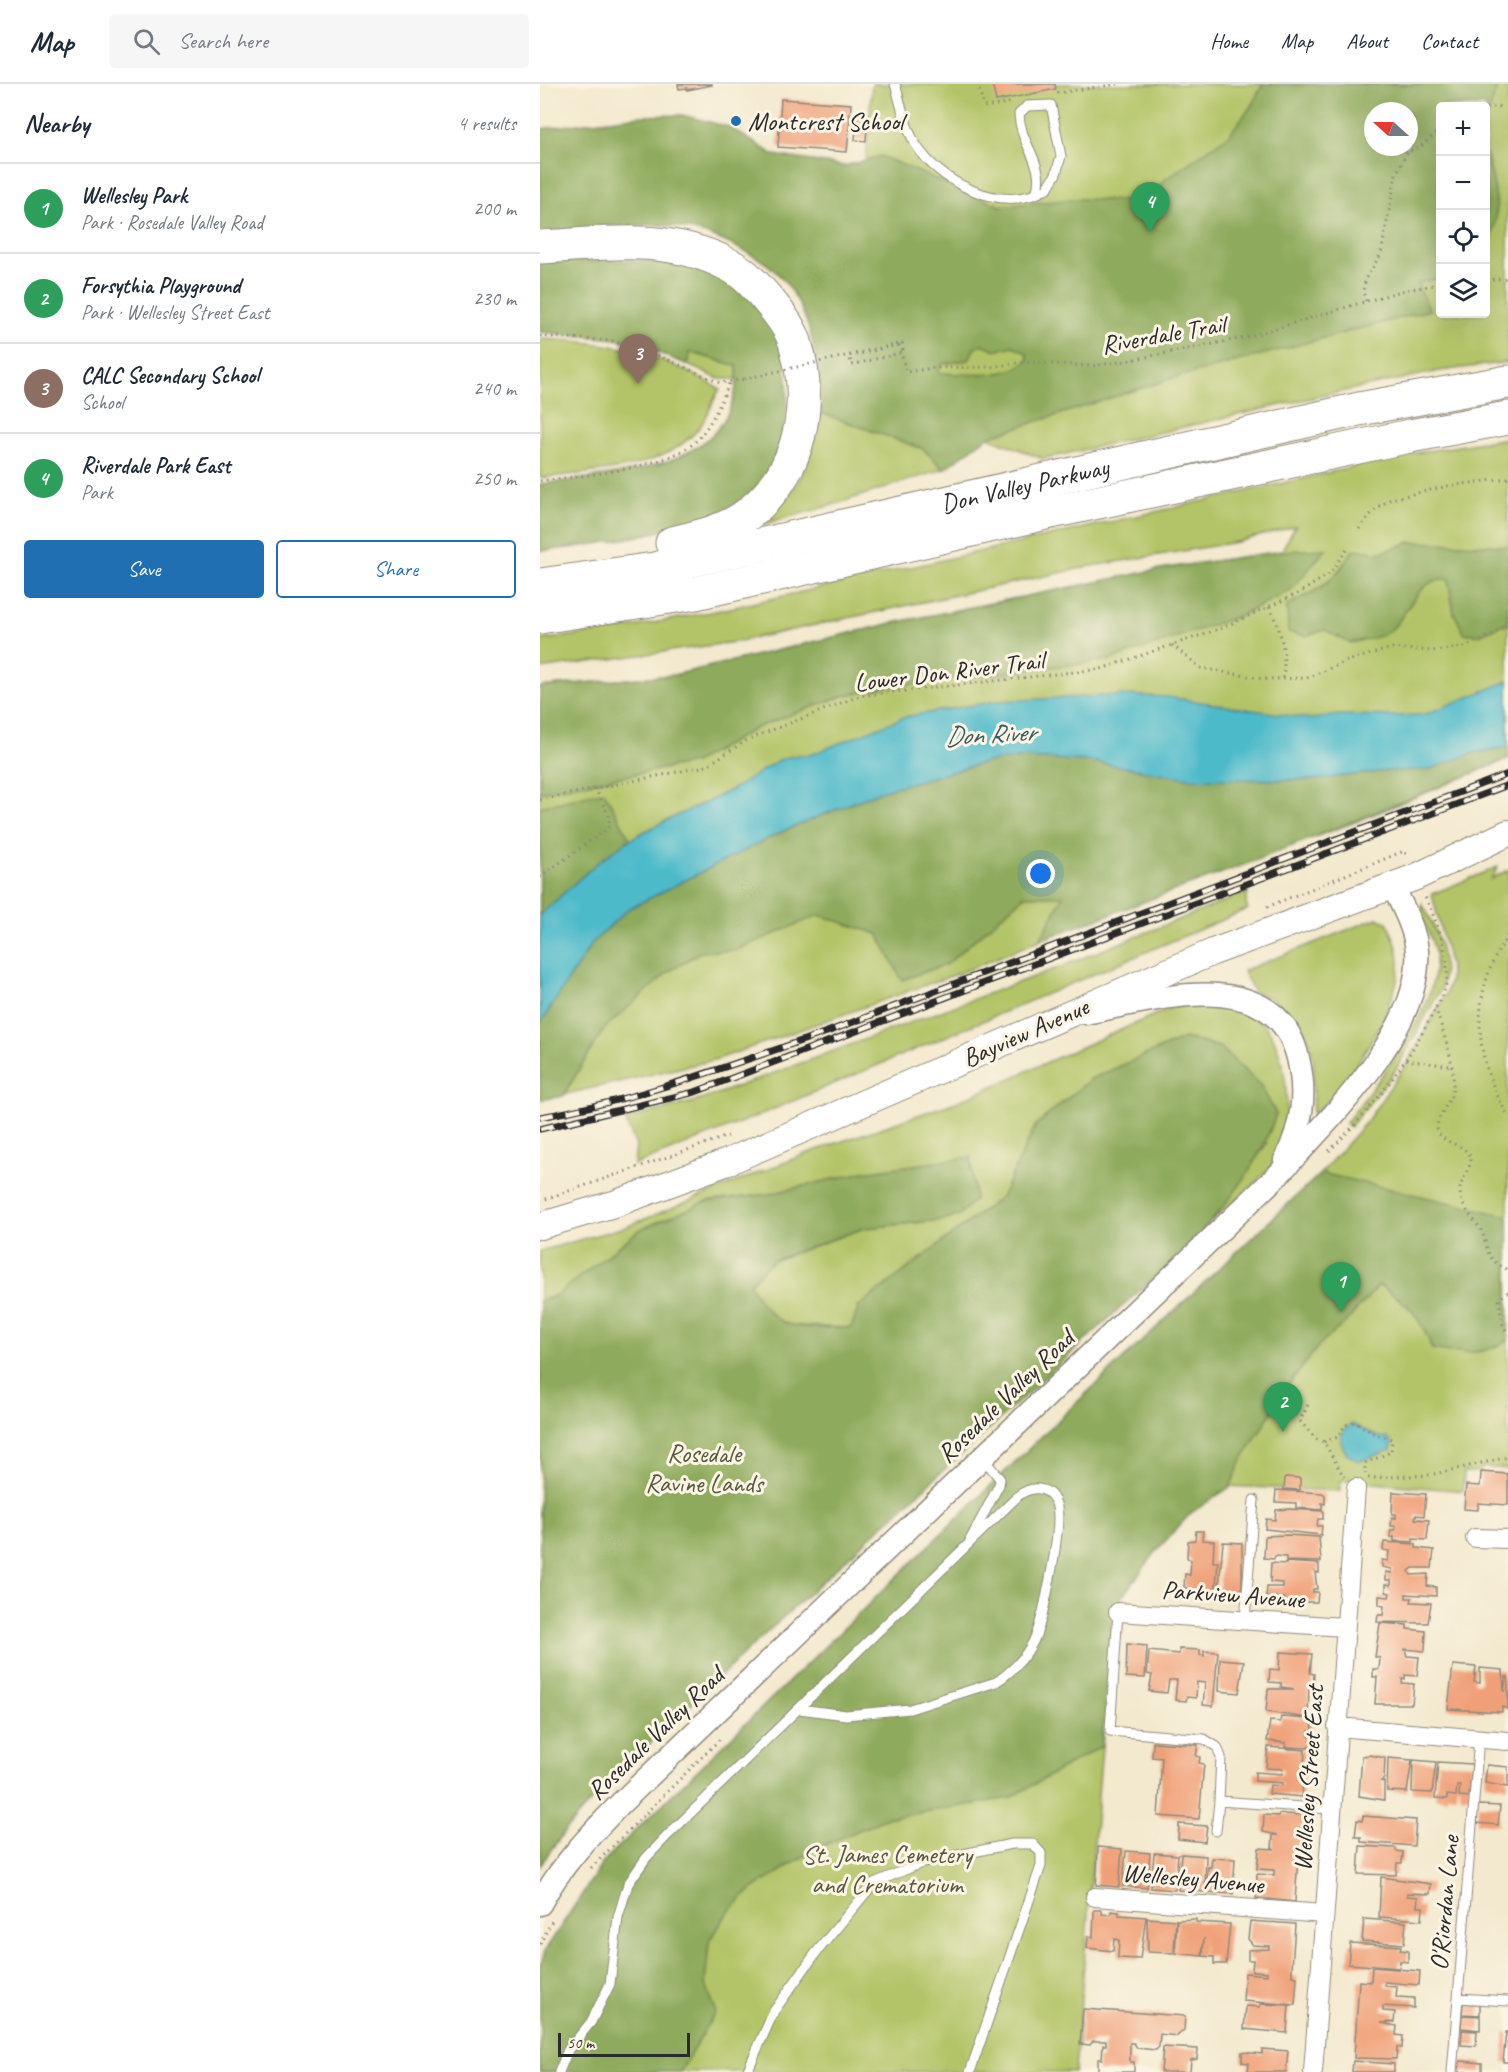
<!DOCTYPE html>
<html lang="en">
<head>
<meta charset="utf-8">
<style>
  :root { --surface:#fff; --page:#f6f6f7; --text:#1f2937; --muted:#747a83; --line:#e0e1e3; --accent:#1f6fb2 }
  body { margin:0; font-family:Caveat,sans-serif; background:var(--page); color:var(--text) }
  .controls { position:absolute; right:18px; top:18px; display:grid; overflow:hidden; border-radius:6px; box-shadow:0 6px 24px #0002 }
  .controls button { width:54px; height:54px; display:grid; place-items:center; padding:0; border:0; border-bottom:2px solid var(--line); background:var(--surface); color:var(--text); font:30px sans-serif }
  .compass { position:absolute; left:824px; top:18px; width:54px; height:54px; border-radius:50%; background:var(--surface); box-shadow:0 6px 24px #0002; rotate:291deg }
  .scale { position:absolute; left:18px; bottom:15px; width:132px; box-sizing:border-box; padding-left:6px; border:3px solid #2b2b2b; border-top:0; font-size:16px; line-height:21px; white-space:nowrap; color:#2b2b2b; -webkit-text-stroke:4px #fcf5e5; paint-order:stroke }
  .you { position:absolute; left:501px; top:790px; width:21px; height:21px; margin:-15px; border:4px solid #fff; border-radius:50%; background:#1a73e8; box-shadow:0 0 0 9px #1a73e833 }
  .badge { display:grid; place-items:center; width:39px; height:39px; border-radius:50%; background:var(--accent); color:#fff; font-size:20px; font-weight:700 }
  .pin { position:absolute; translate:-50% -50px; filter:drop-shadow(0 2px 3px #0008) }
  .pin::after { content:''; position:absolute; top:32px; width:21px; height:18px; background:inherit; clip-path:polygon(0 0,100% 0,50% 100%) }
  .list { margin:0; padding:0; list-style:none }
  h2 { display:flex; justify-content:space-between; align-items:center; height:78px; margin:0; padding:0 24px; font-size:26px }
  h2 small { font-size:20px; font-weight:400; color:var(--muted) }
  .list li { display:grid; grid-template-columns:39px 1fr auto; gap:18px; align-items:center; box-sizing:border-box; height:90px; padding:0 24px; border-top:2px solid var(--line) }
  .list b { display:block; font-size:22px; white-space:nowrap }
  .list p { margin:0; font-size:20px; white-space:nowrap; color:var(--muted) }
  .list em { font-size:20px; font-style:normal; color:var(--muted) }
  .actions { display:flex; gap:12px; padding:18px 24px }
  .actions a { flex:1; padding:14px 0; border:2px solid var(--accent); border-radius:6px; text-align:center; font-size:21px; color:var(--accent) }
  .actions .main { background:var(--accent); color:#fff }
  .icon { flex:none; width:33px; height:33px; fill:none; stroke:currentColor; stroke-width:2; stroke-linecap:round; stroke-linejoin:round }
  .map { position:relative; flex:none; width:968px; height:1988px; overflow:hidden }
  header { display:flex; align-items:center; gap:36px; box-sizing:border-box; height:84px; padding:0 30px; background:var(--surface); border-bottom:2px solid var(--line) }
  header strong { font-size:28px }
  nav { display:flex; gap:33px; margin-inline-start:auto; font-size:21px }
  .search { width:420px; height:54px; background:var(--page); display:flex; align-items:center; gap:15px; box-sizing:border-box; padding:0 21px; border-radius:6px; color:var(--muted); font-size:22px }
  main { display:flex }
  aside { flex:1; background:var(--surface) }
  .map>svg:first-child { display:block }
</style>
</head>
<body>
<header>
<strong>Map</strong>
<div class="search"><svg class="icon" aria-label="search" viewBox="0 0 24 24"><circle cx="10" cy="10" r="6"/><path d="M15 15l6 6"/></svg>Search here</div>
<nav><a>Home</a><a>Map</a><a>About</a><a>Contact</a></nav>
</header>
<main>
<aside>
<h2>Nearby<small>4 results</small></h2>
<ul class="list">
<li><span class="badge" style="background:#2e9e5b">1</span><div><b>Wellesley Park</b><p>Park · Rosedale Valley Road</p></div><em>200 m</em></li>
<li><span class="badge" style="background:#2e9e5b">2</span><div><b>Forsythia Playground</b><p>Park · Wellesley Street East</p></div><em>230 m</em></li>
<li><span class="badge" style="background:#8d6e63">3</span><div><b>CALC Secondary School</b><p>School</p></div><em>240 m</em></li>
<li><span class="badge" style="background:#2e9e5b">4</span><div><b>Riverdale Park East</b><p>Park</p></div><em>250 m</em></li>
</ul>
<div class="actions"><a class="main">Save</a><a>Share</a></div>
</aside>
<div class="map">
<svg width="968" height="1988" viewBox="0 0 968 1988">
  <rect width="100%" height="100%" fill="#fcf5e5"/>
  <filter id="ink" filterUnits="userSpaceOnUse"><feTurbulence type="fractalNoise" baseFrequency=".0167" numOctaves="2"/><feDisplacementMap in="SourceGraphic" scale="12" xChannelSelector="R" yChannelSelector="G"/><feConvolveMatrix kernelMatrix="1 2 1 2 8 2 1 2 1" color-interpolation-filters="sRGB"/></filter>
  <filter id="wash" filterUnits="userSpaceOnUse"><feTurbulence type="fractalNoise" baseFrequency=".008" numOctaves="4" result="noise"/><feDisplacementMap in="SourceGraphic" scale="24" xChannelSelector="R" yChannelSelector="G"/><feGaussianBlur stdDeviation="1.35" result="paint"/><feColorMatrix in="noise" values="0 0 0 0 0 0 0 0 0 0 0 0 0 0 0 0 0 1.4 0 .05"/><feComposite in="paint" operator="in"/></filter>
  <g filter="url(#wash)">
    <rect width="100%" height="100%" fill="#f3e9ce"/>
    <!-- green -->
    <path fill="#b3c467" stroke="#6f7849" stroke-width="1.5" fill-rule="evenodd" d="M332 0H968V278L899 287 776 313 503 375 448 353 401 378 396 377 404 385 289 422 206 445C258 414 269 386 281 329L296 334 326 76ZM900 22H946V230H900ZM833 27H869V63H833Z
      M0 255C74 258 115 267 180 305 173 315 170 328 163 338 131 388 52 387 0 394Z
      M150 268 197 282V295H179L148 281Z
      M968 354V675L818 737 500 856 425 887 178 975 0 1016V603L134 591 353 539 621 485 741 467 756 442 697 458 552 482 195 558 0 585V556L77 546 186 525 875 369Z
      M958 783 951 795 968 786V1385L942 1383 941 1388H924L923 1407 801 1396 800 1407 614 1399 578 1518 574 1519 535 1988H0V1882L6 1865 64 1777 532 1323 781 1089 827 1037 867 979 906 910 910 896V883L892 810Z
      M708 808 706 820 708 825 222 1030 94 1081 96 1062 85 1035 161 1016 520 883Z
      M882 820C896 844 908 875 902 903L855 987 810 1043 806 1039C834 1001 888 937 894 890 895 884 896 874 895 868 892 851 879 836 882 820Z
      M837 834 847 838C853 852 860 866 859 882 859 920 804 1010 773 1030 771 1012 775 993 773 974 770 943 743 916 714 908L703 887Z
      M676 919C695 925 721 931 731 950 749 981 754 1050 733 1080 720 1098 689 1121 672 1137L727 1059 551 995 496 1041 462 1112 394 1166 311 1244 243 1241 227 1229 209 1200 232 1177 324 1144 402 1136 419 1131 229 1110 165 1118 15 1212 0 1217V1167L85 1143 268 1069 419 1017 630 924Z"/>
    <!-- forest -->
    <path fill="#8eaa5c" stroke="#5c6a44" stroke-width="1.5" fill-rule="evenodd" d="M723 0H958L946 38V22H900V194L877 199 890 226 630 295 448 353 404 385 383 365 281 329C280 282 272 223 236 188 224 176 209 169 194 162 172 151 144 142 119 141 80 140 39 145 0 147V45L100 32 142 31 189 43 234 71 304 82 341 72 460 122 536 115 603 117 627 94 689 51 712 21ZM833 27H869V63H833ZM442 260 456 266 473 262 487 269 488 276C466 296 428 290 400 289L398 286 402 280 429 276 434 265Z
      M946 68C954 101 965 133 946 163Z
      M116 176C138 179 166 180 186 193 196 199 222 224 228 234 258 278 253 366 215 405 176 444 55 462 0 467V400C77 389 201 388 197 282L150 268 148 281 102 262 76 255 0 248V177Z
      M870 458 968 462V538L939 551 924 549 914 529 908 495C874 493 868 537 846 549 837 555 821 556 810 559L785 546 765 552 748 548 747 521C780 506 795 497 814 465L840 469Z
      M786 465 751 506 702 531 570 576 348 603 303 612 220 642 154 679 0 708V603L134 591 353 539 621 485 741 467Z
      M968 663V675L717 776 500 856 523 812H484L407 880 362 896 338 850 279 831 196 866 160 868 127 889 64 945 23 1012 0 1016V940L52 859 88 825 239 749 341 707 447 678 481 674 548 677 655 695 774 696 846 687 888 686 930 670Z
      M64 707 90 755 45 790 0 831V723Z
      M644 954 680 963 721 1002 736 1030C707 1121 622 1185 554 1248 424 1370 288 1488 160 1612 104 1666 42 1717 0 1782V1217L15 1212 101 1145 165 1118 229 1110 323 1088 431 1073 435 1115 419 1131 402 1136 324 1144 232 1177 209 1200C239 1252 256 1242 311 1244L319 1222 462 1112 496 1041 551 995Z
      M781 1089 968 1132V1256C943 1272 920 1270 892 1265 881 1233 869 1219 839 1201L806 1238 780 1260 747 1303 702 1376 690 1403 651 1429 618 1465 578 1518 574 1519 562 1662 470 1714 347 1734 277 1764 212 1805 187 1829 169 1859 165 1899 176 1927 140 1988H0V1882L6 1865 64 1777 532 1323Z"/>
    <!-- water -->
    <path fill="#4ebaca" stroke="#3c727a" stroke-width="1.5" d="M968 597V663L930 670 888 686 846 687 774 696 655 695 548 677 481 674 447 678 341 707 239 749 88 825 52 859 0 940V831C29 805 58 775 91 755 126 734 166 721 201 700 225 686 241 668 270 671L364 633 457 617 585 611 628 613 772 635 799 631 863 632 886 630Z
      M812 1340 836 1352 849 1355 852 1360 851 1366 820 1377C801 1372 793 1350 812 1340Z"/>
    <g id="blocks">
      <!-- building -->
      <path fill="#f0a078" d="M138 0H172V1L147 6V4L139 5Z
        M452 0H515L516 5 456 17Z
        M241 15 311 20 307 68 238 63Z
        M317 30H328L326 57 315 56Z
        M941 1388 968 1390V1421L938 1419V1426L924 1425 926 1401 940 1402Z
        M745 1393 760 1394V1406L744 1405Z
        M736 1406 782 1409 785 1411V1420L782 1419V1426L756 1424V1419L735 1418Z
        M853 1408 886 1410 884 1432 876 1431 875 1435 889 1436 887 1456 873 1455V1458L854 1457V1453H850L851 1446H855L856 1442H851L852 1433 856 1434V1430H852Z
        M748 1425 783 1427V1435H778L777 1442H782L781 1451 725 1445 726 1435 735 1436 736 1426Z
        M656 1447H663L662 1456 674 1457 673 1478H678L675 1512 663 1511 664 1506H659V1511L649 1510V1504H644L645 1490 650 1491 651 1476 647 1474 648 1457 655 1456Z
        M747 1451 779 1453 781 1478 746 1477V1473L735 1472 734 1475 724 1474 725 1452Z
        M683 1458 702 1459V1510L686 1507V1512H678Z
        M844 1458 876 1460V1464L894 1466 892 1484H873L869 1487 871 1491 888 1490 887 1502 896 1503V1512L866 1510V1514H872L871 1518 891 1519 888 1539 837 1538 838 1531H843L844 1522 839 1521V1512L849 1513 850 1509 846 1508V1500L851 1501V1496H846V1488L852 1489V1485L842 1483V1476L848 1477 849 1467 843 1466Z
        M746 1478 779 1480V1489L775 1488 777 1505H773V1508H778L777 1518H745V1514L726 1513 727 1503H743V1499L730 1498 731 1479 746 1480Z
        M840 1539 867 1541V1545L886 1547 885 1567 865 1565 867 1572 879 1573 877 1592 865 1591V1595H862V1599L874 1600 872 1620H835L837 1593H833V1585H839L840 1574 835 1573Z
        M587 1560 607 1562 605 1594 586 1593Z
        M639 1565 660 1566V1571L664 1572V1567L678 1568 673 1622 663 1621 665 1599 657 1598 656 1614 647 1613 646 1617 635 1616 637 1596H629L627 1609 609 1607 612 1591 607 1590 609 1567 639 1570Z
        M740 1568 772 1570 770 1589 774 1590 773 1604H769L768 1634 726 1628 728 1605H754L741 1603V1599L729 1598 730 1585 739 1586Z
        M680 1575 704 1577 699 1609 679 1607Z
        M913 1581 936 1583 934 1598 940 1599V1584L963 1586 964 1608 966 1593H968V1625L962 1623V1628L908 1625Z
        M741 1633 772 1635 773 1647H769V1652L773 1653V1662H768V1664L745 1663 746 1659 727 1657 730 1637 740 1638Z
        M613 1658 658 1661 656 1672 660 1673 659 1679 664 1680 659 1735 618 1732 622 1674 612 1673Z
        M728 1663 765 1666 762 1713 729 1710 730 1701 742 1702V1699L715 1697V1688L742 1690 743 1685 726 1684Z
        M830 1671 845 1674 844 1695 841 1697 844 1698V1716L819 1712 822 1672Z
        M848 1674 872 1676 867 1708 847 1707Z
        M873 1676 896 1678 892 1709 872 1708Z
        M898 1678 932 1680 929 1713 919 1712 920 1701H917L916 1712 907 1711V1715L895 1714Z
        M947 1681 968 1683V1703L945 1699Z
        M938 1721 960 1722 958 1741 937 1739Z
        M739 1730 767 1731 766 1743H760L759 1754H764L763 1765H760L758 1773 755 1818 716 1814 717 1790 734 1791V1786L717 1785 719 1764 735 1765 732 1764 733 1751H738L723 1748 724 1731 738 1732Z
        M823 1732 876 1736 874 1762 821 1758V1753H815L817 1736 822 1737Z
        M639 1740 667 1742 665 1758 638 1755Z
        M820 1762 856 1764V1767L863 1768 862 1779H857L856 1791 818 1790Z
        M558 1763 582 1765 579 1803 556 1801Z
        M586 1767 610 1769 607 1804 583 1802Z
        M614 1769 638 1771 635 1806 611 1804Z
        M641 1770 666 1772 665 1808 638 1806Z
        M672 1774 695 1775 693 1810 666 1808 668 1783H671Z
        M841 1793 891 1800 890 1810 867 1809V1812L878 1813 877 1823H883L882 1836 839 1833Z
        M554 1826H562V1830L570 1831 571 1827 579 1828V1831L606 1833 600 1875 578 1874 579 1856 574 1855 573 1867 547 1864 548 1852 553 1853Z
        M607 1834 636 1836 634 1869 608 1868Z
        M656 1835V1838L690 1840 686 1880H674V1873L663 1872 664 1854 662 1872 635 1869 637 1836Z
        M824 1835 866 1838 864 1860 822 1857Z
        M710 1837 755 1840 752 1884V1892L757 1893 755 1921 703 1917 705 1889 727 1891V1888L712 1887 713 1876H708V1866L729 1865V1862L713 1861 708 1855Z
        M810 1859 861 1862 860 1866 868 1867V1878L860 1877 859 1884 808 1880Z
        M832 1883 880 1887 879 1901 845 1898V1902L857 1903 856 1913 874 1914V1924L843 1922V1927L855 1928 854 1938 841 1939 857 1942 856 1951 863 1952 862 1964 857 1963 856 1975 814 1974 819 1897 831 1898Z
        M923 1919 940 1920V1931L922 1930Z
        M720 1920 749 1921 747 1949 704 1945 706 1922 720 1923Z
        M543 1925 645 1932 644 1946 637 1952 620 1950 619 1963 616 1966 597 1964 594 1959H590V1978H594V1988H558V1975H562L563 1961H566V1957H553L550 1961 540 1960Z
        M922 1931 940 1932V1946L921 1944Z
        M922 1946 937 1947 936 1962 921 1961Z
        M966 1948H968V1978H963Z
        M623 1963 658 1965 657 1975 651 1976 650 1988H621Z
        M722 1965 748 1967 746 1988H708L709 1979 702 1978V1968L722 1970Z
        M813 1977 854 1980V1988H812Z
        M920 1977 942 1979V1988H919Z"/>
    </g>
  </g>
  <g filter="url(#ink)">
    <use href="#blocks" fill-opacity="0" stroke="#8f8a7c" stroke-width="1.5"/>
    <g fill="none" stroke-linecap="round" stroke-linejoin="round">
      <!-- service casing -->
      <g stroke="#8f8a7c" stroke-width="11">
        <path id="service" d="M355 0C361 20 365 43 376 61 400 98 454 125 496 110 507 80 480 62 479 30L487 22 511 21 521 72 516 90 507 105 496 110
          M430 1456 459 1401 460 1395 443 1374
          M578 1528 570 1647 664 1655 677 1663 681 1673 679 1717 791 1725
          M705 1536 714 1416
          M676 1747 679 1717
          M918 1914 968 1917
          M19 1988 28 1966 51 1938 70 1900 78 1833 88 1800 106 1774 129 1750 478 1412C494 1400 512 1403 517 1423 522 1444 503 1539 493 1558 484 1575 472 1588 456 1598L370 1625 306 1631 259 1625
          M207 1988 234 1927 275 1870 334 1799 384 1778 472 1760H493L501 1769V1782L430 1988
          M912 1988 939 1654"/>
      </g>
      <!-- minor casing -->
      <g stroke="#8f8a7c" stroke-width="20">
        <path id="minor" d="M935 1454 968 1455
          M578 1528 804 1543
          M797 1643 968 1657
          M555 1813 784 1830
          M773 1988 816 1404"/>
      </g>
      <!-- tertiary casing -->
      <g stroke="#8f8a7c" stroke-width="25">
        <path id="tertiary" d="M546 929C614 916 735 878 758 974 767 1011 762 1042 745 1076
          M0 1820C21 1781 50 1751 80 1720L738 1091C787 1037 883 946 877 867 875 844 862 822 853 802"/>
      </g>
      <!-- secondary casing -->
      <g stroke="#8f8a7c" stroke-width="28">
        <path id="secondary" d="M0 1142 77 1119 185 1079 673 868 876 793 968 749"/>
      </g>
      <!-- motorway casing -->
      <g stroke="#8f8a7c" stroke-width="35">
        <g id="motorway">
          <path d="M0 163C66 160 126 149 187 180 201 186 212 198 222 209 234 223 249 240 255 258 274 320 261 389 208 430 187 447 157 453 132 459"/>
          <path id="s1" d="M0 501 114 485 819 325 968 298"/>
          <path d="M0 533 156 509 502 430 870 352 968 334"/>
        </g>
      </g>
      <!-- path -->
      <path stroke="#8f8a7c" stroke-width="3" stroke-dasharray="1.5 4.5" stroke-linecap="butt" d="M438 0 444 23 473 18
        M517 9 578 0
        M946 24 961 22
        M946 196 968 194
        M826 217 823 207 826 194 841 170 856 90 868 67 880 63 900 46
        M0 252 72 257 113 269 180 299 204 295
        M359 261 366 288 393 284 450 283 484 278 551 282 586 277 703 254 861 207 900 200
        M0 397C40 392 125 385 155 358 167 348 184 314 189 299
        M819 445 835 425 851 415 908 402 968 394
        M729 523C742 546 746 569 743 595
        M632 561 661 584 724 595 767 594 807 577 852 564 892 567 924 563 968 543
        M0 716 166 682 207 656 319 612 561 585 682 544 761 508 789 490 808 464
        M0 793 68 744 70 734 55 704
        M727 823 864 767 868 773
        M968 852C935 897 932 956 955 1006 959 1014 962 1023 968 1030
        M896 924C902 949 918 983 912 1009 909 1021 894 1035 898 1047 902 1060 924 1059 930 1072 934 1082 920 1095 920 1106 920 1123 933 1133 941 1146 946 1155 946 1168 953 1176 957 1180 963 1183 968 1186
        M866 976 911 982
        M789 1067C838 1020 876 967 905 905 913 873 897 839 884 811
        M0 1117 188 1052
        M968 1208 959 1215 962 1239 968 1250
        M768 1321 760 1337 776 1355 784 1358 804 1393
        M784 1358 798 1353 805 1341 815 1338 836 1351 852 1355 851 1368 825 1379V1390
        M828 1394 890 1391 968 1373
        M51 1784 182 1653
        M0 1860 13 1835"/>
      <!-- service -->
      <use href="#service" stroke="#fff" stroke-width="9"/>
      <!-- minor -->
      <use href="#minor" stroke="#fff" stroke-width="18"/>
      <!-- tertiary -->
      <use href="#tertiary" stroke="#fff" stroke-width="22"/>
      <!-- secondary -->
      <use href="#secondary" stroke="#fff" stroke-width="26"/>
      <!-- motorway -->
      <use href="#motorway" stroke="#fff" stroke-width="33"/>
      <!-- rail casing -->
      <g stroke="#2b2b2b" stroke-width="7">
        <path id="rail" d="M0 1033C98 1016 193 980 287 948L968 690
          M0 1045 155 1008 968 701"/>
      </g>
      <!-- rail -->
      <use href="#rail" stroke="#fcf5e5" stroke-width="4.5" stroke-dasharray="14" stroke-linecap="butt"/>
      <!-- path-bridge -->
      <path stroke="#8f8a7c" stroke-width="3" stroke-dasharray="1.5 4.5" stroke-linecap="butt" d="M204 295 362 259 363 268 312 281 309 272 359 261"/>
    </g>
  </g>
  <!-- markers -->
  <circle fill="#1f6fb2" stroke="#fcf5e5" stroke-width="2" cx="196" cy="37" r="6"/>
  <g text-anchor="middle" stroke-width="6" stroke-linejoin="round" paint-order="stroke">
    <!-- poi labels -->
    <g font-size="26" fill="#2b2b2b" stroke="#fcf5e5" text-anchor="start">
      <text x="208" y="46">Montcrest School</text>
    </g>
    <!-- street labels -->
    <g font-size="26" fill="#2b2b2b" stroke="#fcf5e5">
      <text transform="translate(623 250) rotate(-10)" y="9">Riverdale Trail</text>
      <text dy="9" stroke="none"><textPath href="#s1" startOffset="495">Don Valley Parkway</textPath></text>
      <text transform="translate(409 587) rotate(-7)" y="9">Lower Don River Trail</text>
      <text transform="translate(485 948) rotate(-24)" y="9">Bayview Avenue</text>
      <text transform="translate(465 1312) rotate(-44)" y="9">Rosedale Valley Road</text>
      <text transform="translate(693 1510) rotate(4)" y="9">Parkview Avenue</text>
      <text transform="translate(115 1649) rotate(-44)" y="9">Rosedale Valley Road</text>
      <text transform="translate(768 1694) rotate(-86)" y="9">Wellesley Street East</text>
      <text transform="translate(653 1794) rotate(5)" y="9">Wellesley Avenue</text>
      <text transform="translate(904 1819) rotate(-85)" y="9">O'Riordan Lane</text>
    </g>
    <!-- park labels -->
    <g font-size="26" fill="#54593d" stroke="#fcf5e5">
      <text x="164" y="1378">Rosedale<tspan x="164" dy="30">Ravine Lands</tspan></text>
      <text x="347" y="1779">St. James Cemetery<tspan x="347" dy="30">and Crematorium</tspan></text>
    </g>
    <!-- water labels -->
    <g font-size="27" font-style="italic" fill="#375d63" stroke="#fcf5e5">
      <text transform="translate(450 650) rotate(-3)" y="9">Don River</text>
    </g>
  </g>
</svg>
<div class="controls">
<button>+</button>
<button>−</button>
<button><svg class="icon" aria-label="locate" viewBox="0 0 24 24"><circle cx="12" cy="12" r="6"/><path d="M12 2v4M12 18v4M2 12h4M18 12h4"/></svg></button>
<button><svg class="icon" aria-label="layers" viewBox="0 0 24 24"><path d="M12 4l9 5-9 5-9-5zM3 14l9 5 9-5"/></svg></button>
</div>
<svg class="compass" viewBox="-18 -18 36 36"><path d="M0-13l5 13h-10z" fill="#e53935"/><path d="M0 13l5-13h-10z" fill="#747a83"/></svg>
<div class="scale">50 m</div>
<div class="you"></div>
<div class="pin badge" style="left:801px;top:1228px;background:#2e9e5b">1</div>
<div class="pin badge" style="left:743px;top:1348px;background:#2e9e5b">2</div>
<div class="pin badge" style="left:98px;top:300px;background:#8d6e63">3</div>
<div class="pin badge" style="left:610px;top:148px;background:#2e9e5b">4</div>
</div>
</main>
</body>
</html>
